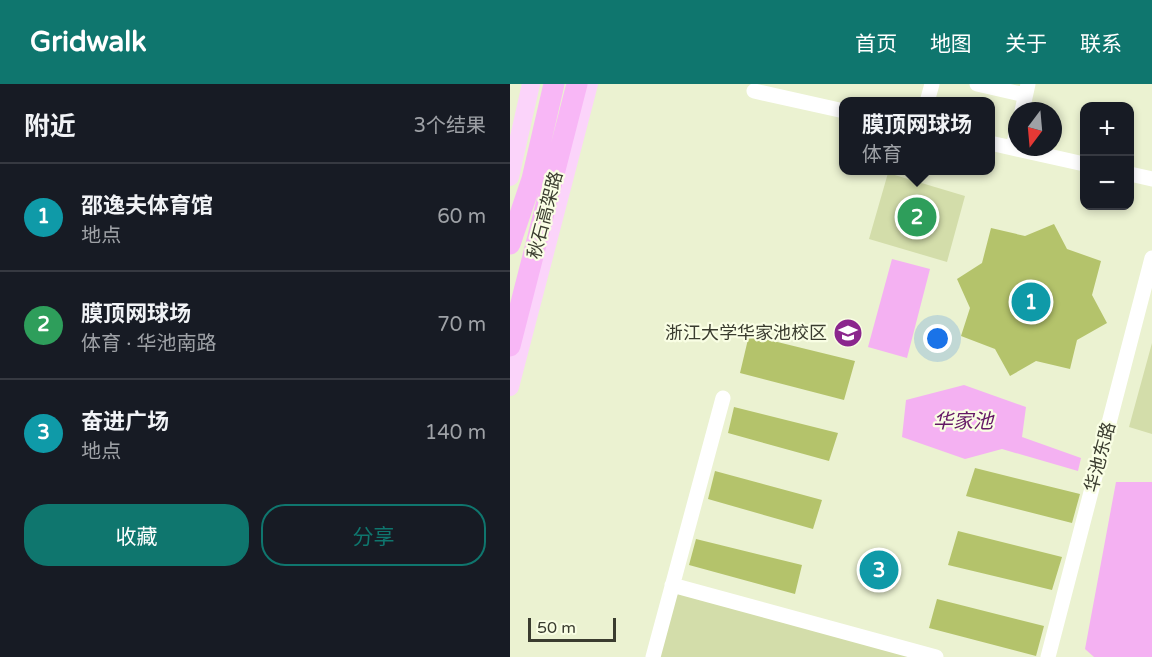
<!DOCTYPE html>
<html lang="zh">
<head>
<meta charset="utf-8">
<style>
  :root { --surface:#171b24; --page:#242831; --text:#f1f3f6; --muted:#9ea1a6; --line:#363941; --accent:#0f766e }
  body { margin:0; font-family:"Varela Round","Noto Sans SC",sans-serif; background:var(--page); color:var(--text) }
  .controls { position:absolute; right:18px; top:18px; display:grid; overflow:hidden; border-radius:12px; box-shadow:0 3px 9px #0003 }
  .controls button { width:54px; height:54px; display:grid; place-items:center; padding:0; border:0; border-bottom:2px solid var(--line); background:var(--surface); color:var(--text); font:30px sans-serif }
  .compass { position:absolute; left:498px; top:18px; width:54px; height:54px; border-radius:50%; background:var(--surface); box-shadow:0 3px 9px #0003; rotate:196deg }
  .scale { position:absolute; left:18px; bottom:15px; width:88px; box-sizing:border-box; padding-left:6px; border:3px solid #3a3c2f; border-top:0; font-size:16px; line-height:21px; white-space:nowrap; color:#3a3c2f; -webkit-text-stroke:4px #f9fee4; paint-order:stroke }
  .you { position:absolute; left:428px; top:255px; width:21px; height:21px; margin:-15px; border:4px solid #fff; border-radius:50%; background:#1a73e8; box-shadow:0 0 0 9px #1a73e833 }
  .badge { display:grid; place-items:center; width:39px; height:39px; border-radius:50%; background:var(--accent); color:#fff; font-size:20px; font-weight:700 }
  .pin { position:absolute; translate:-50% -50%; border:3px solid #fff; box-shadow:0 2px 6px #0006 }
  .popup { position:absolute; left:329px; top:13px; width:156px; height:78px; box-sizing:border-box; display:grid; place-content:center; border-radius:12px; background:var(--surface); filter:drop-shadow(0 2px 4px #0005); font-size:20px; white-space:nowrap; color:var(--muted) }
  .popup b { font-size:22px; color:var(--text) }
  .popup::after { content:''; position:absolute; left:50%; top:100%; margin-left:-12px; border:12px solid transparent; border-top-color:var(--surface) }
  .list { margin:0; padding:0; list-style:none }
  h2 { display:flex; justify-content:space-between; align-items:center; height:78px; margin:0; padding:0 24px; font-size:26px }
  h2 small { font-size:20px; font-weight:400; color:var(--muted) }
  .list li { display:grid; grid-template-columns:39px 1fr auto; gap:18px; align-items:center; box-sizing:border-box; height:108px; padding:0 24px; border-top:2px solid var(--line) }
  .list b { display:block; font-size:22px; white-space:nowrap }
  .list p { margin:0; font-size:20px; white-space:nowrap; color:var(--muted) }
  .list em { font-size:20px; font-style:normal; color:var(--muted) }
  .actions { display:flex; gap:12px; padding:18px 24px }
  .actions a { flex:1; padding:14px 0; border:2px solid var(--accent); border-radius:24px; text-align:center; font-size:21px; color:var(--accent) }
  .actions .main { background:var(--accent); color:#fff }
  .map { position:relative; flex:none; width:642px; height:573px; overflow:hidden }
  header { display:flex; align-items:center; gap:36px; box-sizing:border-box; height:84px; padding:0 30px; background:var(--accent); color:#fff }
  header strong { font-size:28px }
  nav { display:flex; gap:33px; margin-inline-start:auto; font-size:21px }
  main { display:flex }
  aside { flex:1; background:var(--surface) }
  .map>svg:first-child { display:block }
</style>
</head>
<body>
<header>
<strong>Gridwalk</strong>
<nav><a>首页</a><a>地图</a><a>关于</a><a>联系</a></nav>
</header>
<main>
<aside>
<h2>附近<small>3个结果</small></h2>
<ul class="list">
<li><span class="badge" style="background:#0f9aa8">1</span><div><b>邵逸夫体育馆</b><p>地点</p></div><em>60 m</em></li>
<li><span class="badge" style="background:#2e9e5b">2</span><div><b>膜顶网球场</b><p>体育 · 华池南路</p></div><em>70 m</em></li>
<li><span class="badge" style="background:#0f9aa8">3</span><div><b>奋进广场</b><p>地点</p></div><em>140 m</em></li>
</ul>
<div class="actions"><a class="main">收藏</a><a>分享</a></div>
</aside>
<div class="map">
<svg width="642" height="573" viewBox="0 0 642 573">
  <rect width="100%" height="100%" fill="#ebf2d1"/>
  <!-- green -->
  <path fill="#d3ddaa" d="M378 89 455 112 437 178 359 155Z
    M642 259V350L619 343Z
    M162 501 425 573H143Z"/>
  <!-- water -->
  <path fill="#f4b1f2" d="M382 175 420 185 397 274 358 263Z
    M454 301 516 323 512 353 571 374 568 387 492 365 455 375 392 353 396 316Z
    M606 398H642V573H584L575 565Z"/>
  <!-- building -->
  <path fill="#b4c36b" d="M544 140 557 165 591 177 582 211 597 239 567 256 560 285 526 277 500 292 485 265 451 252 460 224 447 195 472 179 481 144 515 152Z
    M239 251 345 277 334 316 230 289Z
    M224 323 328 349 319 377 218 349Z
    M465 384 570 410 562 439 456 412Z
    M205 387 312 416 303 445 198 415Z
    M448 447 552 473 542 506 438 481Z
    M186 455 292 481 285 510 179 481Z
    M427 515 534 542 526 572 419 544Z"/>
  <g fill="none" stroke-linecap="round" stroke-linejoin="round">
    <!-- minor -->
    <path stroke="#fff" stroke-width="15" d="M467 0 515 11
      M244 7 334 27
      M417 18 422 0
      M512 27 518 0
      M480 59 574 80
      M503 64 507 46
      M620 90 642 95
      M162 501 426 573
      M143 573 213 314
      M538 573 642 174"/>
    <!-- major -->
    <path stroke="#fbd4fa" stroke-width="18" d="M0 93 21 0
      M0 303 79 0"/>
    <!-- highway -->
    <path stroke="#f8b7f6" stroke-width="21" d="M0 160 22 95 44 0
      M0 262 67 0"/>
  </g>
  <!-- icons -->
  <defs>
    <g id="university-disc" transform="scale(1.5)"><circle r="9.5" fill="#8b268d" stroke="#f9fee4"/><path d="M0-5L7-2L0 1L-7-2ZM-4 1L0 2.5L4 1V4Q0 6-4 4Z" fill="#fff"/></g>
  </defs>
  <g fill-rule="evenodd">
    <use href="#university-disc" x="338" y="249"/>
  </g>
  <g text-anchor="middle" stroke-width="4.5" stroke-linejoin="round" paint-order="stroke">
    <!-- street labels -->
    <g font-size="18" fill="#3a3c2f" stroke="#f9fee4">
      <text transform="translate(35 131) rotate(-75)" y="6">秋石高架路</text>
      <text transform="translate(590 373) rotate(-75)" y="6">华池东路</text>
    </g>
    <!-- poi labels -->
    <g font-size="18" fill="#3a3c2f" stroke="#f9fee4" text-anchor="end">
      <text x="317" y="255">浙江大学华家池校区</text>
    </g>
    <!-- water labels -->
    <g font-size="20" font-style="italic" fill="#641765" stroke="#f9fee4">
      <text x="453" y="344">华家池</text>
    </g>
  </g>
</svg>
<div class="controls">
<button>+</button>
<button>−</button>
</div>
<svg class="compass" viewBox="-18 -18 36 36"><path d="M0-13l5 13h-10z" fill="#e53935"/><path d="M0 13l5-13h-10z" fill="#9ea1a6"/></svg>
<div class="scale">50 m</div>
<div class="you"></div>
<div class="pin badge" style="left:521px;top:218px;background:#0f9aa8">1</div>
<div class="pin badge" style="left:407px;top:133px;background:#2e9e5b">2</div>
<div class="popup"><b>膜顶网球场</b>体育</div>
<div class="pin badge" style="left:369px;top:486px;background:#0f9aa8">3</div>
</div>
</main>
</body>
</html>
